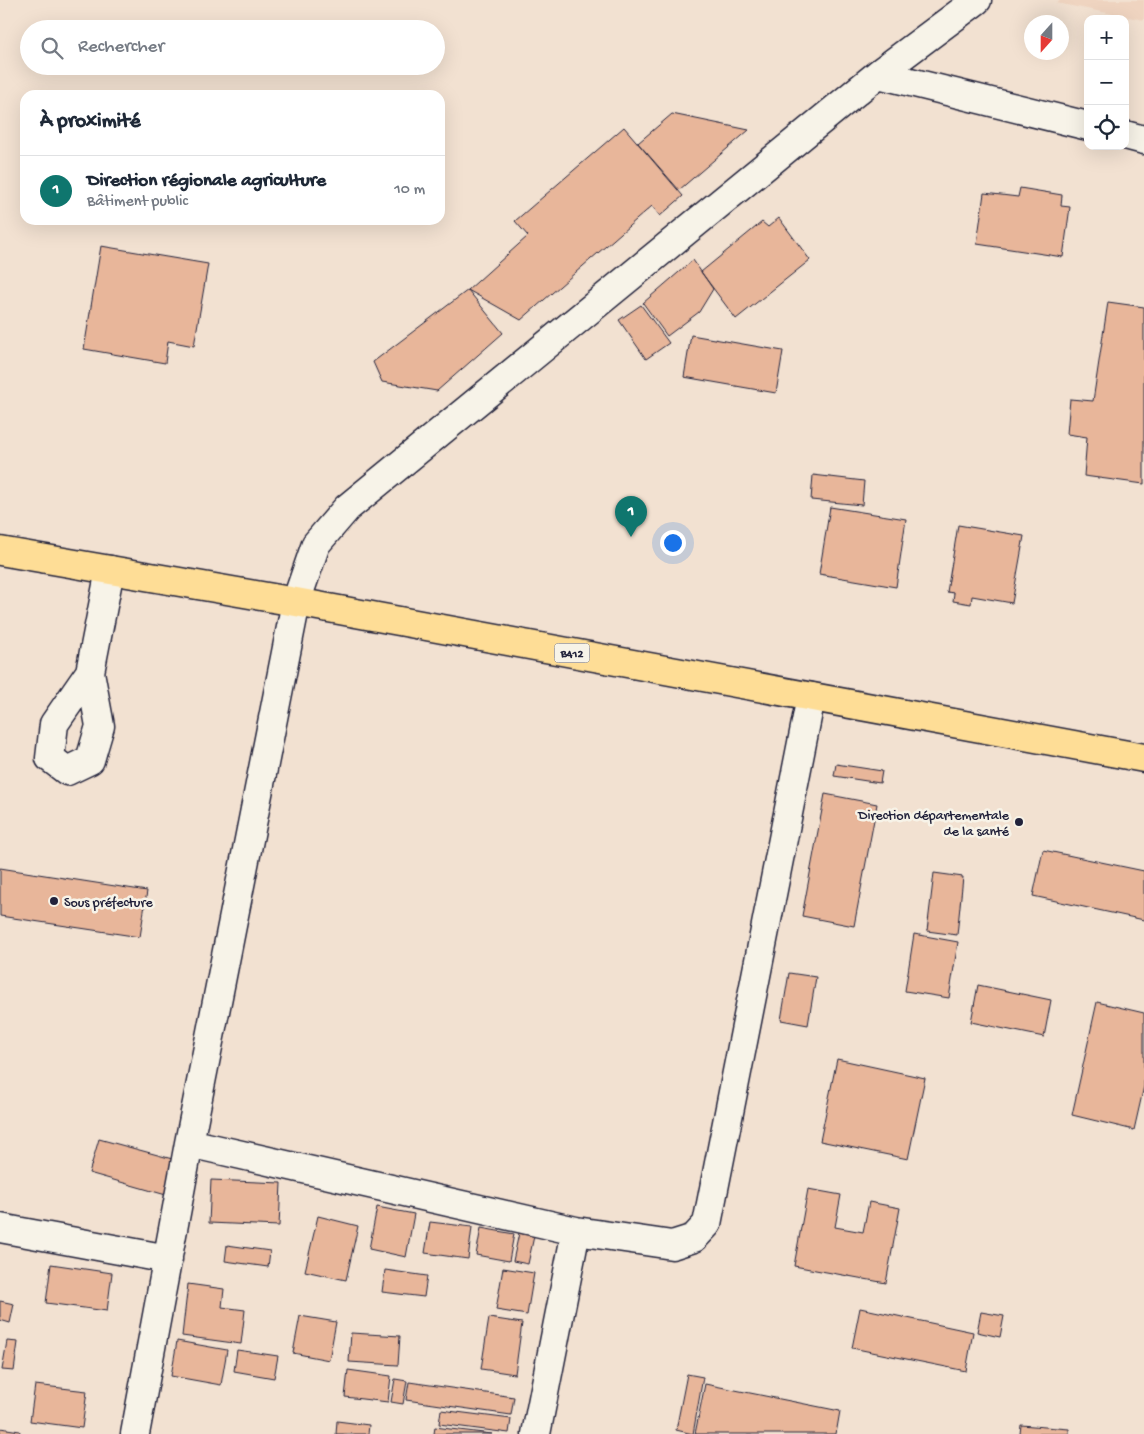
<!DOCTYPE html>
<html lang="fr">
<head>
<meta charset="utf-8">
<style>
  :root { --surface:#fff; --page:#f2f2f3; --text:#1f2937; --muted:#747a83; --line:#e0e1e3; --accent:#0f766e }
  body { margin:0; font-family:"Gochi Hand",sans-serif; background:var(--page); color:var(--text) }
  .controls { position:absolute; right:15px; top:15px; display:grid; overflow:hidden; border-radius:10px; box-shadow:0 5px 20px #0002 }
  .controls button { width:45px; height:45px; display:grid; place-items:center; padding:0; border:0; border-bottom:1px solid var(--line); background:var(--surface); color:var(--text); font:25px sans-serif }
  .compass { position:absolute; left:1024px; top:15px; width:45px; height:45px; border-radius:50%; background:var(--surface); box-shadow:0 5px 20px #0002; rotate:201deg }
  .you { position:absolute; left:672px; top:542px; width:18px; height:18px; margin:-12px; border:4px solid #fff; border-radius:50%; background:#1a73e8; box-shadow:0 0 0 8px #1a73e833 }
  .badge { display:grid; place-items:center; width:32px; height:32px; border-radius:50%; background:var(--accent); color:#fff; font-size:16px; font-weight:700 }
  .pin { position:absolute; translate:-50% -41px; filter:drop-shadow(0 1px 2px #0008) }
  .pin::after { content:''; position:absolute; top:26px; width:18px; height:15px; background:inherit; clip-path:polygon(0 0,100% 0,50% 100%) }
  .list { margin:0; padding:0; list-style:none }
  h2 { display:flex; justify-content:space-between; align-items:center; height:65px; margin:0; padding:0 20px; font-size:21px }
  h2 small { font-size:16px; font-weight:400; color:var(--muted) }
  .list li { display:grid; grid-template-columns:32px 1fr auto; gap:15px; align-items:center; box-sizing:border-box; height:70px; padding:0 20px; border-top:1px solid var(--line) }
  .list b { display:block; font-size:19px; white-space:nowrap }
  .list p { margin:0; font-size:16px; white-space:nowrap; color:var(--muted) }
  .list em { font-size:16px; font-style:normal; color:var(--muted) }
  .icon { flex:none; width:28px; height:28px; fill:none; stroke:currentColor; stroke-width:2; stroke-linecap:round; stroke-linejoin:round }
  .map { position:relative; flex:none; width:1144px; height:1434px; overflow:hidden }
  .search { position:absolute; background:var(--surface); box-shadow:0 5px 20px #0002; left:20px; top:20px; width:425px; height:55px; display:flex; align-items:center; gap:12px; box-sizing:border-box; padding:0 18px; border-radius:28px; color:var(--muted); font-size:19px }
  .panel { position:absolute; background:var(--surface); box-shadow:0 5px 20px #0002; left:20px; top:90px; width:425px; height:135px; border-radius:15px }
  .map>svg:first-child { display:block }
</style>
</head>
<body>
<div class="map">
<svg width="1144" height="1434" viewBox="0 0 1144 1434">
  <rect width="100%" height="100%" fill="#f2e1d1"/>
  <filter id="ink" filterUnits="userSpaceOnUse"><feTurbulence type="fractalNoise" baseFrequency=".02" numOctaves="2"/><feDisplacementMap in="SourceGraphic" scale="10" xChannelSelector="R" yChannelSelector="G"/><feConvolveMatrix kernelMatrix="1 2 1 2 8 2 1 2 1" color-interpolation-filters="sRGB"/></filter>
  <g filter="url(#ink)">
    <!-- built -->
    <path fill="#efd4c0" d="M1060 0H1144V20L1056 3Z"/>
    <!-- building -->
    <path fill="#e8b69a" stroke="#22223b" d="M672 114 749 130 679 190 638 143Z
      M624 127 683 196 660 216 652 206 521 320 468 290 528 236 515 221Z
      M1020 188 1062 195 1061 206 1070 207 1063 257 977 244 984 193 1018 197Z
      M779 218 810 260 736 319 701 272 762 222 768 227Z
      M101 246 208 264 194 346 168 341 165 363 84 349Z
      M693 260 713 289 699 312 667 336 643 303Z
      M468 290 503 333 437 391 382 382 373 362Z
      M1108 302 1144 307V484L1084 476 1087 437 1067 434 1070 399 1093 401Z
      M641 305 669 343 646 359 619 320Z
      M691 335 783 351 776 393 684 377Z
      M813 475 864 481 862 505 811 500Z
      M830 507 906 519 896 587 819 574Z
      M958 525 1024 536 1012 603 972 596 971 604 953 601 954 593 947 592Z
      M836 764 882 771 880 783 834 776Z
      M825 794 877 804 854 926 802 916Z
      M1043 850 1144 871V920L1033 896Z
      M0 868 147 891 140 937 0 916Z
      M934 873 963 877 957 935 927 931Z
      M914 934 958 942 949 998 905 991Z
      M789 973 816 977 808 1025 781 1020Z
      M978 985 1051 1000 1044 1037 971 1022Z
      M1097 1002 1144 1013V1086L1134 1130 1072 1115Z
      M837 1059 925 1078 908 1159 820 1141Z
      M99 1139 176 1160 166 1195 89 1173Z
      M211 1180 281 1183 279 1226 209 1223Z
      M808 1189 841 1195 835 1227 863 1232 869 1202 900 1208 886 1283 794 1266Z
      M377 1207 414 1214 406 1257 369 1249Z
      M318 1216 358 1226 346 1280 305 1271Z
      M430 1222 472 1227 468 1259 425 1253Z
      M481 1228 514 1234 509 1261 476 1255Z
      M519 1233 534 1236 528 1264 513 1261Z
      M227 1245 270 1251 268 1267 225 1261Z
      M51 1264 112 1273 107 1311 46 1303Z
      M503 1268 534 1273 527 1315 496 1310Z
      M385 1270 427 1276 424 1297 382 1292Z
      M188 1284 224 1289 222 1307 245 1310 241 1344 182 1336Z
      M0 1301 14 1304 10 1323 0 1320Z
      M860 1308 973 1332 966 1371 852 1348Z
      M981 1312 1004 1316 1000 1337 977 1332Z
      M300 1316 336 1322 329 1360 293 1353Z
      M489 1318 522 1323 515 1374 481 1369Z
      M351 1333 400 1336 398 1365 349 1362Z
      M7 1341 18 1342 14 1371 2 1370Z
      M177 1341 227 1350 221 1385 171 1376Z
      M237 1350 278 1356 274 1378 234 1371Z
      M348 1370 391 1376 388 1402 345 1397Z
      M687 1374 703 1377 693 1434 676 1430Z
      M395 1379 407 1381 403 1404 391 1402Z
      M409 1382 514 1397 511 1415 406 1400Z
      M705 1384 840 1411 836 1434H695Z
      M35 1385 87 1391 82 1428 30 1421Z
      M441 1410 511 1419 509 1433 439 1424Z
      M337 1421 369 1425 368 1434H336Z
      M1021 1425 1069 1429V1434H1020Z
      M435 1427 450 1429 492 1434H434Z
      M0 1428 20 1431 19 1434H0Z"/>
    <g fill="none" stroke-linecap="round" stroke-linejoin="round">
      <!-- minor casing -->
      <g stroke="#22223b" stroke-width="31">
        <path id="minor" d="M878 74 1088 126
          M1125 135 1144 140
          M90 672 54 724 50 758 67 771 90 760 100 726 90 672 110 570
          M189 1143 576 1231 672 1245 694 1238 707 1224 811 697
          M0 1228 168 1259
          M135 1434 189 1143 296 602 316 544 347 508 878 74 977 0
          M536 1434 576 1231"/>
      </g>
      <!-- major casing -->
      <g stroke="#22223b" stroke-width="31">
        <path id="major" d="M0 551 296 602 1144 758"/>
      </g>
      <!-- minor -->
      <use href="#minor" stroke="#f7f3e8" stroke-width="28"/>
      <!-- major -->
      <use href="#major" stroke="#fedd96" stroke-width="28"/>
    </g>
  </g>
  <!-- markers -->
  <g fill="#22223b" stroke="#f7f3e8" stroke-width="2">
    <circle cx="1019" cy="822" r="5"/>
    <circle cx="54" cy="901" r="5"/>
  </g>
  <g text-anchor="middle" stroke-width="5" stroke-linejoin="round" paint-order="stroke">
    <!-- shield labels -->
    <rect fill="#f7f3e8" stroke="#62616f" stroke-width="1" x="554.5" y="643.5" width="35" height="19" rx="4"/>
    <g font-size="12" font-weight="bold" fill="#22223b">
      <text x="572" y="657">B412</text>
    </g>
    <!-- poi labels -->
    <g font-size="14" fill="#22223b" stroke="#f7f3e8" text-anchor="end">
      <text x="1009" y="819">Direction départementale<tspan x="1009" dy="16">de la santé</tspan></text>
      <text x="64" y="906" text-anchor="start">Sous préfecture</text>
    </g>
  </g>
</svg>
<div class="controls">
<button>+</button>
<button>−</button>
<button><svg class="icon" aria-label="locate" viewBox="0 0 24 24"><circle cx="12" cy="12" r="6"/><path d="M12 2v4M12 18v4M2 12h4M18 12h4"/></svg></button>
</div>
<svg class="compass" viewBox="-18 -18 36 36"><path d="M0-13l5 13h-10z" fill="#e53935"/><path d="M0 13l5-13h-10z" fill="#747a83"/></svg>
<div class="you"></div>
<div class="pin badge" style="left:631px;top:537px">1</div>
<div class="search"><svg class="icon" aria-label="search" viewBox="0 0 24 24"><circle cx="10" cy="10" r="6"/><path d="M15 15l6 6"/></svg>Rechercher</div>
<section class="panel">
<h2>À proximité<small></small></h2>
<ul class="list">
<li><span class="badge">1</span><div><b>Direction régionale agriculture</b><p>Bâtiment public</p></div><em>10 m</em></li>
</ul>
</section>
</div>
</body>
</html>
